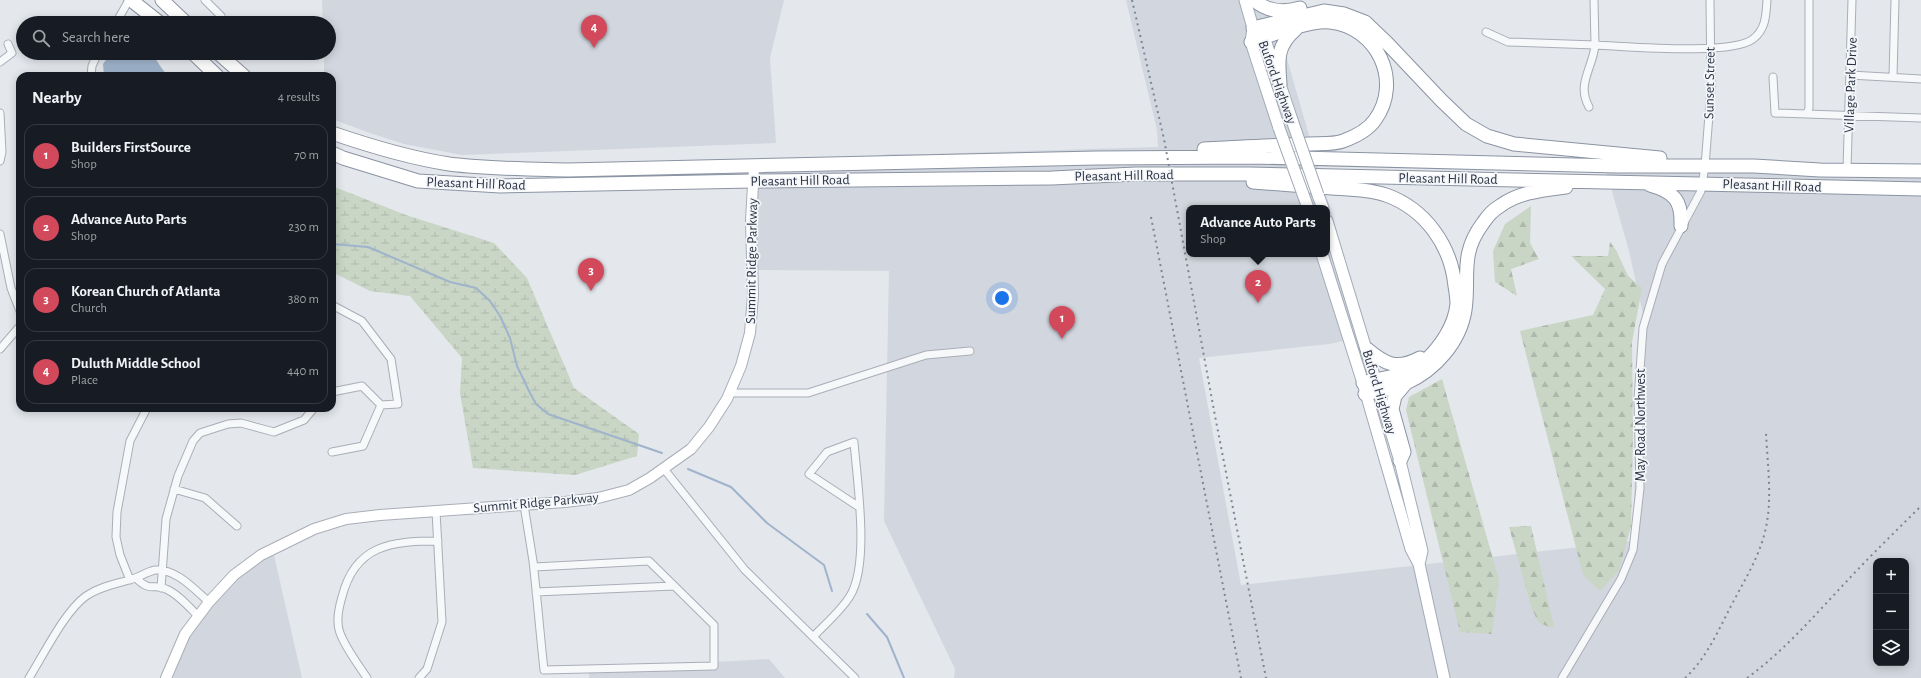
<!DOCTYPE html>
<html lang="en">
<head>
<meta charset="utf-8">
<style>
  :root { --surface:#171b24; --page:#20242c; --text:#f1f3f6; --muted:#9ea1a6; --line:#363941; --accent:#d1495b }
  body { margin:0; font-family:"Alegreya Sans",sans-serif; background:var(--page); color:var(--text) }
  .controls { position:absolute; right:12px; bottom:12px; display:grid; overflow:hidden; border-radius:8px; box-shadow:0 2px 10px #0003 }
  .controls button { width:36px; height:36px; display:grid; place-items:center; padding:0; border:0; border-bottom:1px solid var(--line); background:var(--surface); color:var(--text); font:20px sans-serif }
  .you { position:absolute; left:1002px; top:298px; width:14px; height:14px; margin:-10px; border:3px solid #fff; border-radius:50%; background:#1a73e8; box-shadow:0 0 0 6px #1a73e833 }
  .badge { display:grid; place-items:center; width:26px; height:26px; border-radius:50%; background:var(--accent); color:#fff; font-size:13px; font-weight:700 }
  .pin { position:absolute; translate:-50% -33px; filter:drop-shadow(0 1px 2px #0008) }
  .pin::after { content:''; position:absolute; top:21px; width:14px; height:12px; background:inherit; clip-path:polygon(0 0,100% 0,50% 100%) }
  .popup { position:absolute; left:1186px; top:205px; width:144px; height:52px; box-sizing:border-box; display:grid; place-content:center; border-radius:8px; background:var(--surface); filter:drop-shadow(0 1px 3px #0005); font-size:13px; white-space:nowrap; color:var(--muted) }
  .popup b { font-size:15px; color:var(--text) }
  .popup::after { content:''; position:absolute; left:50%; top:100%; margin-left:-8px; border:8px solid transparent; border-top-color:var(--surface) }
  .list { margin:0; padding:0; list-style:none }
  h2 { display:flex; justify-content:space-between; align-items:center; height:52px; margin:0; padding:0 16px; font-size:17px }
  h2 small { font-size:13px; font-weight:400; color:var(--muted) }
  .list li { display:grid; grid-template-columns:26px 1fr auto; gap:12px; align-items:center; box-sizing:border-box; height:64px; margin:0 8px 8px; padding:0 8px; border:1px solid var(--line); border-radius:12px }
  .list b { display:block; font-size:15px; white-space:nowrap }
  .list p { margin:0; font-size:13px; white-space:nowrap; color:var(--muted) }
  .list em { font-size:13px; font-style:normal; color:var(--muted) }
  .icon { flex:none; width:22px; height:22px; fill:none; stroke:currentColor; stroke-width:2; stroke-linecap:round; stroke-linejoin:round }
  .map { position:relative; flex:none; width:1921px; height:678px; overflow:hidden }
  .search { position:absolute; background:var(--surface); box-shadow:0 2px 10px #0003; left:16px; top:16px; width:320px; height:44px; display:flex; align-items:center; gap:10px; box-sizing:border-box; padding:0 14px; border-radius:22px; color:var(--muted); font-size:15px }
  .panel { position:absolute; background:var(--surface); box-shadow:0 2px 10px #0003; left:16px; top:72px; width:320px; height:340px; border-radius:12px }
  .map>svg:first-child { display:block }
</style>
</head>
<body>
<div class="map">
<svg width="1921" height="678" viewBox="0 0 1921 678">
  <defs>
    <pattern id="forest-firs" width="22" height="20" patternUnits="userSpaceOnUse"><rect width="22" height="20" fill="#c9d6c5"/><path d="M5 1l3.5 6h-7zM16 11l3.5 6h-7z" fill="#adb8ab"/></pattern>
    <pattern id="wetland-marsh" width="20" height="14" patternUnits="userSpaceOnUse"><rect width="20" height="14" fill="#c9d6c5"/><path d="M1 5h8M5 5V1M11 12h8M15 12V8" fill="none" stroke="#adb8ab"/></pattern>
  </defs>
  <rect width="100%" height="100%" fill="#e4e7ec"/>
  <!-- built -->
  <path fill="#d2d6de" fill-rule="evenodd" d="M322 0H784L770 58 776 143 462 155 404 144 370 133 332 119V76H324V53H329V23H323Z
    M1126 0H1261L1287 59 1367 336 1329 344 1199 358 1241 585 1633 541 1637 404 1643 314 1629 251 1603 160 1921 178V678H954L955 669 884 521 889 271 757 270 756 171 891 154H930L1158 147 1157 130ZM1189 208H1327V254H1189ZM1876 561H1906V663H1876Z
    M273 551 302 678H170L186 643 201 618 235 577Z
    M769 659 785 678H589V669Z"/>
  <!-- forest -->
  <path fill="url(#forest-firs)" d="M1531 206 1530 243 1539 259 1511 269 1517 296 1495 282 1493 251 1505 224Z
    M1610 242 1616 250 1628 276 1642 288 1632 342 1633 435 1631 526 1619 570 1600 591 1583 575 1520 331 1593 315 1605 289 1571 256H1608Z
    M1442 379 1499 580 1492 634 1460 632 1406 410 1409 397Z
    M1531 526 1554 627H1549L1538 622 1531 606 1509 527Z"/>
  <!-- wetland -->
  <path fill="url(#wetland-marsh)" d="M332 186 406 215 494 243 527 278 574 388 639 434 637 456 575 475 473 468 460 393 462 358 410 296 370 291 332 272Z"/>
  <!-- water -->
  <path fill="#9fb4cc" d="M111 53H151C158 61 161 69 168 76H104L103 64Z"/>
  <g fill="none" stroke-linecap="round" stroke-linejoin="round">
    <!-- stream -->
    <path stroke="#9fb4cc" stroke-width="2" d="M332 244 368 247 450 282 476 288 490 301 500 316 510 338 517 366 530 393 536 404 548 414 662 453
      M688 469 731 487 767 523 824 565 832 591
      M867 614 887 637 904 678"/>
    <!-- street casing -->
    <g stroke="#a9aeb7" stroke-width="9">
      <path id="street" d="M205 0 221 16
        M1594 0 1595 45C1626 46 1731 56 1753 39 1766 29 1766 15 1767 0
        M116 23 129 0
        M1486 32 1508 42 1595 45C1593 68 1576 84 1589 107
        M0 62 12 53 8 44
        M1850 75 1921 79
        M91 76 92 66 98 53
        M1773 77 1775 113 1921 118
        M1893 77 1895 0
        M0 113 2 152 0 161
        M1807 114 1809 108V0
        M1847 170 1852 0
        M0 234 11 288 20 311
        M332 305 362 321 391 359 398 404 381 405 362 386 332 392
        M0 349 20 326
        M730 393H808L926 355 970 351
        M332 452 363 446 381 405
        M664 469 745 570 855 678
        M174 489 205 498 237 526
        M524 505 533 561C537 597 540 633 544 670L714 666V625L649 561 534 567
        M136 578C151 593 153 583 166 589 178 594 189 607 198 616
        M130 580 120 555 116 537 117 512 130 441 147 408
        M161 588 166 519 178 476 193 441 200 433 228 424 241 423 274 432 304 420 314 408
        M536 592 674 586
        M813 637C825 624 841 611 850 596 870 564 857 481 854 442L827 452 809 474 859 507
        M29 678C44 654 65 611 86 596 99 587 115 584 129 580 138 578 146 572 155 570 176 568 195 590 209 602
        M367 678C358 664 346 649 340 633 336 623 339 607 342 597 355 545 391 541 438 541
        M419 678 427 669 442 622 436 511
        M1562 678 1621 579 1633 550 1640 488 1638 399 1643 328 1662 264 1701 191 1705 166 1711 89 1710 0"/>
    </g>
    <!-- secondary casing -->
    <g stroke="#a9aeb7" stroke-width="12">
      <path id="secondary" d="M166 678 185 634 209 602 234 575 261 555 314 529 346 519 380 515 565 502 598 498 629 490 650 478 691 449 709 427 727 399 741 366 750 333 753 295 751 221 754 167"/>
    </g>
    <!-- primary casing -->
    <g stroke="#a3abb8" stroke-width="13">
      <path id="primary" d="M1245 0 1253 28 1251 42 1279 128
        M1258 32 1264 37 1293 123
        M1318 195 1323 208
        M1327 221 1400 461 1422 551 1419 564
        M1322 254 1363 383 1411 549 1419 564 1444 678"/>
    </g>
    <!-- highway casing -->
    <g stroke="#8b94a3" stroke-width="15">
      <path id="highway" d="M131 0 160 23
        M162 0 186 23
        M1254 0C1268 12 1283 13 1300 8
        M1253 28 1324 11 1344 14 1365 22 1387 43 1441 100 1466 124 1487 136 1514 144 1660 158
        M193 53 217 76
        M218 53 244 76
        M1280 84C1278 60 1276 46 1296 29
        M332 133C370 146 410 158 449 164 488 169 528 169 568 170L1097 158 1255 157 1617 166H1754L1820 170 1921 171
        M1204 149C1238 147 1273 146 1307 144 1317 143 1333 145 1343 141 1354 137 1368 130 1375 120 1403 81 1377 27 1330 22 1310 20 1271 35 1251 42
        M332 153 343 158 418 181 500 186 753 181 1052 178 1136 174H1249L1921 189
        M1253 182C1279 184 1306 186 1332 188 1349 189 1369 189 1386 195 1425 209 1451 245 1455 286 1456 292 1457 299 1457 304 1455 326 1440 347 1425 361 1408 377 1384 377 1363 383
        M1650 185C1675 192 1682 201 1681 226
        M1367 349C1386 365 1397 370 1420 358
        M1365 394C1379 391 1394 388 1406 383 1435 370 1460 342 1465 310 1470 276 1459 255 1483 223 1487 217 1493 210 1500 206 1519 192 1543 190 1566 187
        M1400 461 1404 452 1392 409 1395 396 1406 383"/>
    </g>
    <!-- street -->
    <use href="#street" stroke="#f7f8fa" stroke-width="7"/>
    <!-- secondary -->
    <use href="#secondary" stroke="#fff" stroke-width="10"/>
    <!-- primary -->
    <use href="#primary" stroke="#fff" stroke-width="11"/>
    <!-- highway -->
    <use href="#highway" stroke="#fff" stroke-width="13"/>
    <!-- rail -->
    <path stroke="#7d8696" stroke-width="2" stroke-dasharray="2 4" stroke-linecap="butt" d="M1132 0 1164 139 1215 416 1266 678
      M1151 217 1241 678
      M1685 678C1706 659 1718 631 1731 606 1745 579 1762 553 1767 522 1772 493 1767 460 1766 431
      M1747 678C1784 651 1814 616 1846 582 1870 556 1896 531 1921 506"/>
    <!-- primary-bridge casing -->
    <g stroke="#a3abb8" stroke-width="13" stroke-linecap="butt">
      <path id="primary-bridge" d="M1293 123 1318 195
        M1279 128 1308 208"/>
    </g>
    <!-- primary-bridge -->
    <use href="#primary-bridge" stroke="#fff" stroke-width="11"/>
  </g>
  <g text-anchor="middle" stroke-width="3.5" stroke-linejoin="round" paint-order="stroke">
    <!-- street labels -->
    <g font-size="14" fill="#2b3445" stroke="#f4f6f9">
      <text transform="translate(1278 82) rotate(70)" y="5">Buford Highway</text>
      <text transform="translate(1709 83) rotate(-89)" y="5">Sunset Street</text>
      <text transform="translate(1850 85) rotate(-88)" y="5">Village Park Drive</text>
      <text transform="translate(1124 175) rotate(-1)" y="5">Pleasant Hill Road</text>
      <text transform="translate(1448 178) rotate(1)" y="5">Pleasant Hill Road</text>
      <text transform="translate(800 180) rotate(-1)" y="5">Pleasant Hill Road</text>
      <text transform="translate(476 183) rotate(2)" y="5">Pleasant Hill Road</text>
      <text transform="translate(1772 185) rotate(2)" y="5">Pleasant Hill Road</text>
      <text transform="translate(751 261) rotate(-89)" y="5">Summit Ridge Parkway</text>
      <text transform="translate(1380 392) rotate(73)" y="5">Buford Highway</text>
      <text transform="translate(1640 425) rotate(-90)" y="5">May Road Northwest</text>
      <text transform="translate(536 502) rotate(-5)" y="5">Summit Ridge Parkway</text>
    </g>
  </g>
</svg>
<div class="controls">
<button>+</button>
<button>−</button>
<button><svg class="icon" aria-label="layers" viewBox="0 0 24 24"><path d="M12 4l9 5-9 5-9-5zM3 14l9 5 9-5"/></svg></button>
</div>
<div class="you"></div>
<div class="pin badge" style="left:1062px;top:339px">1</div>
<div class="pin badge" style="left:1258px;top:303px">2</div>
<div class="popup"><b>Advance Auto Parts</b>Shop</div>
<div class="pin badge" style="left:591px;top:291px">3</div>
<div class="pin badge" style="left:594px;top:48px">4</div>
<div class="search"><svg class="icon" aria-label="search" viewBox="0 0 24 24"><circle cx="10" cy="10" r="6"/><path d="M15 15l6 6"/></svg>Search here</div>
<section class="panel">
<h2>Nearby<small>4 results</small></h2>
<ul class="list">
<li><span class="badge">1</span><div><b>Builders FirstSource</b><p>Shop</p></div><em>70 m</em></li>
<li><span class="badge">2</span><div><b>Advance Auto Parts</b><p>Shop</p></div><em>230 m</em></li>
<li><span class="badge">3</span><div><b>Korean Church of Atlanta</b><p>Church</p></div><em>380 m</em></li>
<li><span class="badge">4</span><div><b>Duluth Middle School</b><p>Place</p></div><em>440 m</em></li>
</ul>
</section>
</div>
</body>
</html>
